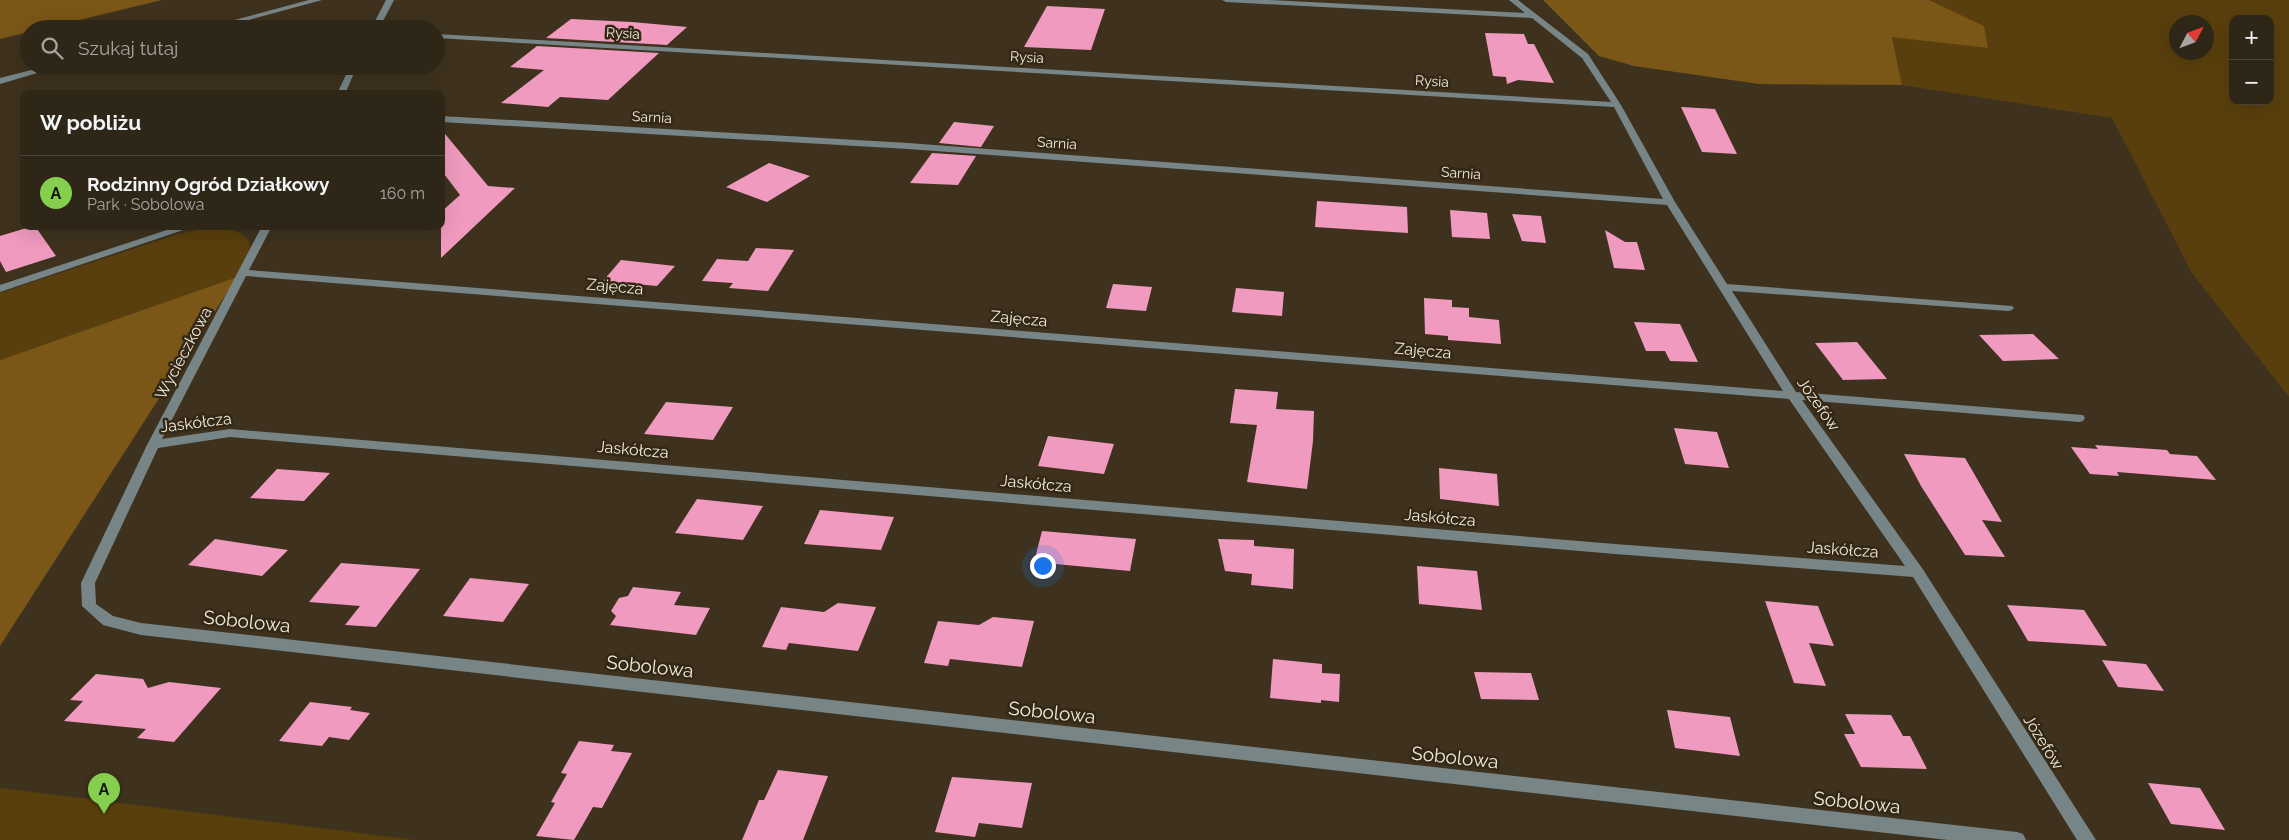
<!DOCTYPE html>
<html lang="pl">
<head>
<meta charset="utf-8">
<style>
  :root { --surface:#2e2616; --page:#3a3223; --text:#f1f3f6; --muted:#a7a5a1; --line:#494335; --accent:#84cf4d }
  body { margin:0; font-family:Raleway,sans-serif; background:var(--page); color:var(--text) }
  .controls { position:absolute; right:15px; top:15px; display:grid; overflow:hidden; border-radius:10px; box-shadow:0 5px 20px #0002 }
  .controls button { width:45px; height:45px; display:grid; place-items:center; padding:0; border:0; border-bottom:1px solid var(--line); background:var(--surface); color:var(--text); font:25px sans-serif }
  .compass { position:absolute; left:2169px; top:15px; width:45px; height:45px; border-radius:50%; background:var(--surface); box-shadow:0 5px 20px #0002; rotate:49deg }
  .you { position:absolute; left:1042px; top:565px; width:18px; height:18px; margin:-12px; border:4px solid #fff; border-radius:50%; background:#1a73e8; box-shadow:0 0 0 8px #1a73e833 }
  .badge { display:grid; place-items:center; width:32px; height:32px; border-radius:50%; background:var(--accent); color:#111; font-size:16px; font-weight:700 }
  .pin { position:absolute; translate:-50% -41px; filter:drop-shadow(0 1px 2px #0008) }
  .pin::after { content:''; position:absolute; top:26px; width:18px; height:15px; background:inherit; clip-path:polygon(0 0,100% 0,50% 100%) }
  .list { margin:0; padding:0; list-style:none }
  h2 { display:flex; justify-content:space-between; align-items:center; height:65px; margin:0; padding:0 20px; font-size:21px }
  h2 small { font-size:16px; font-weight:400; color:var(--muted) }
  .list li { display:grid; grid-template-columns:32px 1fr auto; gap:15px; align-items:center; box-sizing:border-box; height:75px; padding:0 20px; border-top:1px solid var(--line) }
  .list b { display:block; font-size:19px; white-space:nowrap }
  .list p { margin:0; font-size:16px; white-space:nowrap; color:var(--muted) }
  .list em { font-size:16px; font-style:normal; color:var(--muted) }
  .icon { flex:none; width:28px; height:28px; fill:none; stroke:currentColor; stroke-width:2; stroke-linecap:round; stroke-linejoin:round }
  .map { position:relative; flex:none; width:2289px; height:840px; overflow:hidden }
  .search { position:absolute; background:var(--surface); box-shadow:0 5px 20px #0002; left:20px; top:20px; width:425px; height:55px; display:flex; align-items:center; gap:12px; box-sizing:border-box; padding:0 18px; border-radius:28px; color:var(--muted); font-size:19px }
  .panel { position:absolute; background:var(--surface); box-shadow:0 5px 20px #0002; left:20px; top:90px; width:425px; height:140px; border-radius:10px }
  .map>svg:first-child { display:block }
</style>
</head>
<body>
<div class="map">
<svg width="2289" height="840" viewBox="0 0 2289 840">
  <rect width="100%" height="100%" fill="#3e321e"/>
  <!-- green -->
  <path fill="#593f0d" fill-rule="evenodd" d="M1929 0H2289V397L2192 273 2112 118 1902 85 1892 36 1988 48 1984 26ZM2233 19H2270V101H2233ZM2176 22H2206V52H2176Z
    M209 228C222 228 256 230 249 252 246 261 240 269 237 277L0 360V293L178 234Z
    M0 788 415 840H0Z"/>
  <!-- forest -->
  <path fill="#7a5717" d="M0 0H162L42 29H29V32L0 39Z
    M1543 0H1929L1984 26 1988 48 1892 37 1902 85 1759 84 1634 66 1599 56Z
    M237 277 0 646V360Z"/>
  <!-- building -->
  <path fill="#f09abf" d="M1047 6 1105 9 1091 50 1024 47Z
    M571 19 632 22 687 27 667 45 546 38Z
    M1485 33 1524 34 1528 44H1534L1554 83 1518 80 1507 84 1506 77 1493 76Z
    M537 46 659 53 608 100 560 97 548 107 501 103 544 70 510 67Z
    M1681 107 1715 109 1737 154 1702 152Z
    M954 122 994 126 981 147 939 143Z
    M441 129 488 186 515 188 441 258V212L460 195 441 170Z
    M932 153 976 156 958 185 910 183Z
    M769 163 810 176 767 202 726 187Z
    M1317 201 1407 207 1408 233 1315 227Z
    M1450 210 1487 213 1490 239 1452 237Z
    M1512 214 1541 216 1546 243 1522 241Z
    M33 226H35L56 256 6 272 0 261V236Z
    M1605 230 1625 242H1637L1645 270 1614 268Z
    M756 248 794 250 768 291 729 288 733 283 702 281 717 259 748 261Z
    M621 260 675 266 657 286 603 281Z
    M1113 284 1152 287 1146 311 1106 308Z
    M1236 288 1284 292 1282 316 1232 312Z
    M1424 298 1452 300V307L1469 308V317L1499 320 1501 344 1448 340V336L1425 334Z
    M1634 322 1680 324 1698 362 1670 361 1665 351H1646Z
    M2033 334 2059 359 2003 361 1979 335Z
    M1857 342 1887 379 1843 380 1815 343Z
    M1235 389 1278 392 1276 409 1314 411 1313 441 1307 489 1247 482 1257 425 1230 423Z
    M666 402 733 407 713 440 644 434Z
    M1674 428 1717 432 1729 468 1685 464Z
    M1048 436 1114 444 1104 474 1038 466Z
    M2095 445 2167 450 2170 454 2197 456 2216 480 2117 472 2119 476 2090 474 2071 447 2098 449Z
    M1904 454 1965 458 2002 522 1982 520 2005 557 1965 555 1921 486Z
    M1439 468 1497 474 1499 506 1440 499Z
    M277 469 330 473 304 501 250 498Z
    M697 499 763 506 743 540 675 533Z
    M820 510 894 517 881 550 804 544Z
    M1042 531 1136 539 1130 571 1034 562Z
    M215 539 288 550 262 576 188 565Z
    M1218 539 1254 540V546L1294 549 1293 589 1251 585 1252 574 1225 571Z
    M341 563 420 569 376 627 345 625 360 606 309 602Z
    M1417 566 1477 571 1482 610 1419 604Z
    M470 578 529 584 503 622 443 616Z
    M633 587 681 592 674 605 710 608 696 635 610 625 616 616 611 611 619 598 628 596Z
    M1765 601 1818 606 1834 646 1809 643 1826 686 1794 683Z
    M838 603 876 607 858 651 789 643 786 650 762 647 781 607 824 612Z
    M2007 605 2084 610 2107 646 2028 641Z
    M993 617 1034 621 1022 667 950 659 948 666 924 663 938 621 979 625Z
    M1273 659 1322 664V673L1340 674 1339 702 1321 700V703L1270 698Z
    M2102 660 2146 664 2164 691 2118 687Z
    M1474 672 1531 673 1539 700 1481 699Z
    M96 674 143 679 148 688 169 682 221 688 174 742 137 738 146 729 64 721 83 701 70 700Z
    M310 702 352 707 350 710 370 713 349 740 329 737 322 746 279 741Z
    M1667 710 1730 717 1740 756 1675 748Z
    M1845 714 1891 715 1903 736H1910L1927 769 1861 767 1844 734H1855Z
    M579 741 614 745 611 751 632 753 602 808 593 807 574 840 536 836 555 803 551 802 567 774 561 773Z
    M778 770 828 776 803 840H742L759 800H764Z
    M952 777 1032 783 1022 828 979 823 975 837 935 832Z
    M2148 783 2200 788 2225 830 2171 824Z"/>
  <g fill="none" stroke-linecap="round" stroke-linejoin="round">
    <!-- minor -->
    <path fill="#778587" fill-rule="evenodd" d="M309 0H322L215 29H201Z
      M386 0H394L383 21 385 29H377L375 21Z
      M1222 0H1269L1525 13 1509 0H1518L1588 54 1621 105 1675 202 1727 284 2012 306 2014 308 2012 310 2008 311 1732 291 1796 392 2083 415 2085 418 2083 421 2079 422 1802 400 1922 568 2096 840H2077L1913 577 1615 554 230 437 158 448 95 583 96 604 113 616 141 623 2017 832 2023 834 2026 840H1948L141 635 103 625 82 606 81 583 147 445 262 226H272L249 270 1783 391 1667 205 908 149 441 122V116L908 143 1663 199 1614 107 436 38V34L1611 102 1582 58 1532 18 1226 2ZM246 276 1789 399 1905 566 1615 544 230 429 162 439Z
      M47 66H61L0 84V78Z
      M350 66H359L354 73 345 94H337Z
      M179 226H195L0 292V285Z"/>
  </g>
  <g text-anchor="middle" stroke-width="5" stroke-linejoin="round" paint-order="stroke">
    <!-- far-street labels -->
    <g font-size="14" fill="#efe8dc" stroke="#342815">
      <text transform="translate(623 33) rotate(3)" y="5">Rysia</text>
      <text transform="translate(1027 57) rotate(3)" y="5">Rysia</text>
      <text transform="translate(1432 81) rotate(3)" y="5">Rysia</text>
      <text transform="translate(652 117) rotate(3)" y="5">Sarnia</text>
      <text transform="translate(1057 143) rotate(4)" y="5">Sarnia</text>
      <text transform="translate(1461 173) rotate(4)" y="5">Sarnia</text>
    </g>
    <!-- street labels -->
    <g font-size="16" fill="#efe8dc" stroke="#342815">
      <text transform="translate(615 286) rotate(5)" y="6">Zajęcza</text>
      <text transform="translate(1019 318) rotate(5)" y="6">Zajęcza</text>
      <text transform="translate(1423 350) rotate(5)" y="6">Zajęcza</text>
      <text transform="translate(183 353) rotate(-62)" y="6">Wycieczkowa</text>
      <text transform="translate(1819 404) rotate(55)" y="6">Józefów</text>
      <text transform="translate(196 422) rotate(-7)" y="6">Jaskółcza</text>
      <text transform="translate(633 449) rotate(5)" y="6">Jaskółcza</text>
      <text transform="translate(1036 483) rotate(5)" y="6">Jaskółcza</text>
      <text transform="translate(1440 517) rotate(5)" y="6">Jaskółcza</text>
      <text transform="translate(1843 549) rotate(4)" y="6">Jaskółcza</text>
      <text transform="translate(2044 742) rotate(58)" y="6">Józefów</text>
    </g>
    <!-- near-street labels -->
    <g font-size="19" fill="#efe8dc" stroke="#342815">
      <text transform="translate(247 621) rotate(6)" y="7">Sobolowa</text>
      <text transform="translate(650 666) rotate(6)" y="7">Sobolowa</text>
      <text transform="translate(1052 712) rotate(6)" y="7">Sobolowa</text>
      <text transform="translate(1455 757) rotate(6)" y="7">Sobolowa</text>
      <text transform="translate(1857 802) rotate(6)" y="7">Sobolowa</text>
    </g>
  </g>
</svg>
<div class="controls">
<button>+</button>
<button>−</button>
</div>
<svg class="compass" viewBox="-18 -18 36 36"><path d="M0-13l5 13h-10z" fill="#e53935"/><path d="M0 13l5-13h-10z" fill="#a7a5a1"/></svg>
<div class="you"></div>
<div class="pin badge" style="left:104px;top:814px">A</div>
<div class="search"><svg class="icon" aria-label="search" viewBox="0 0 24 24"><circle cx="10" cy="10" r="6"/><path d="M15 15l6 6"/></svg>Szukaj tutaj</div>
<section class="panel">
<h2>W pobliżu<small></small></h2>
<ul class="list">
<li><span class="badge">A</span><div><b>Rodzinny Ogród Działkowy</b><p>Park · Sobolowa</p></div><em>160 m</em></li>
</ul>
</section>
</div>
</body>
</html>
